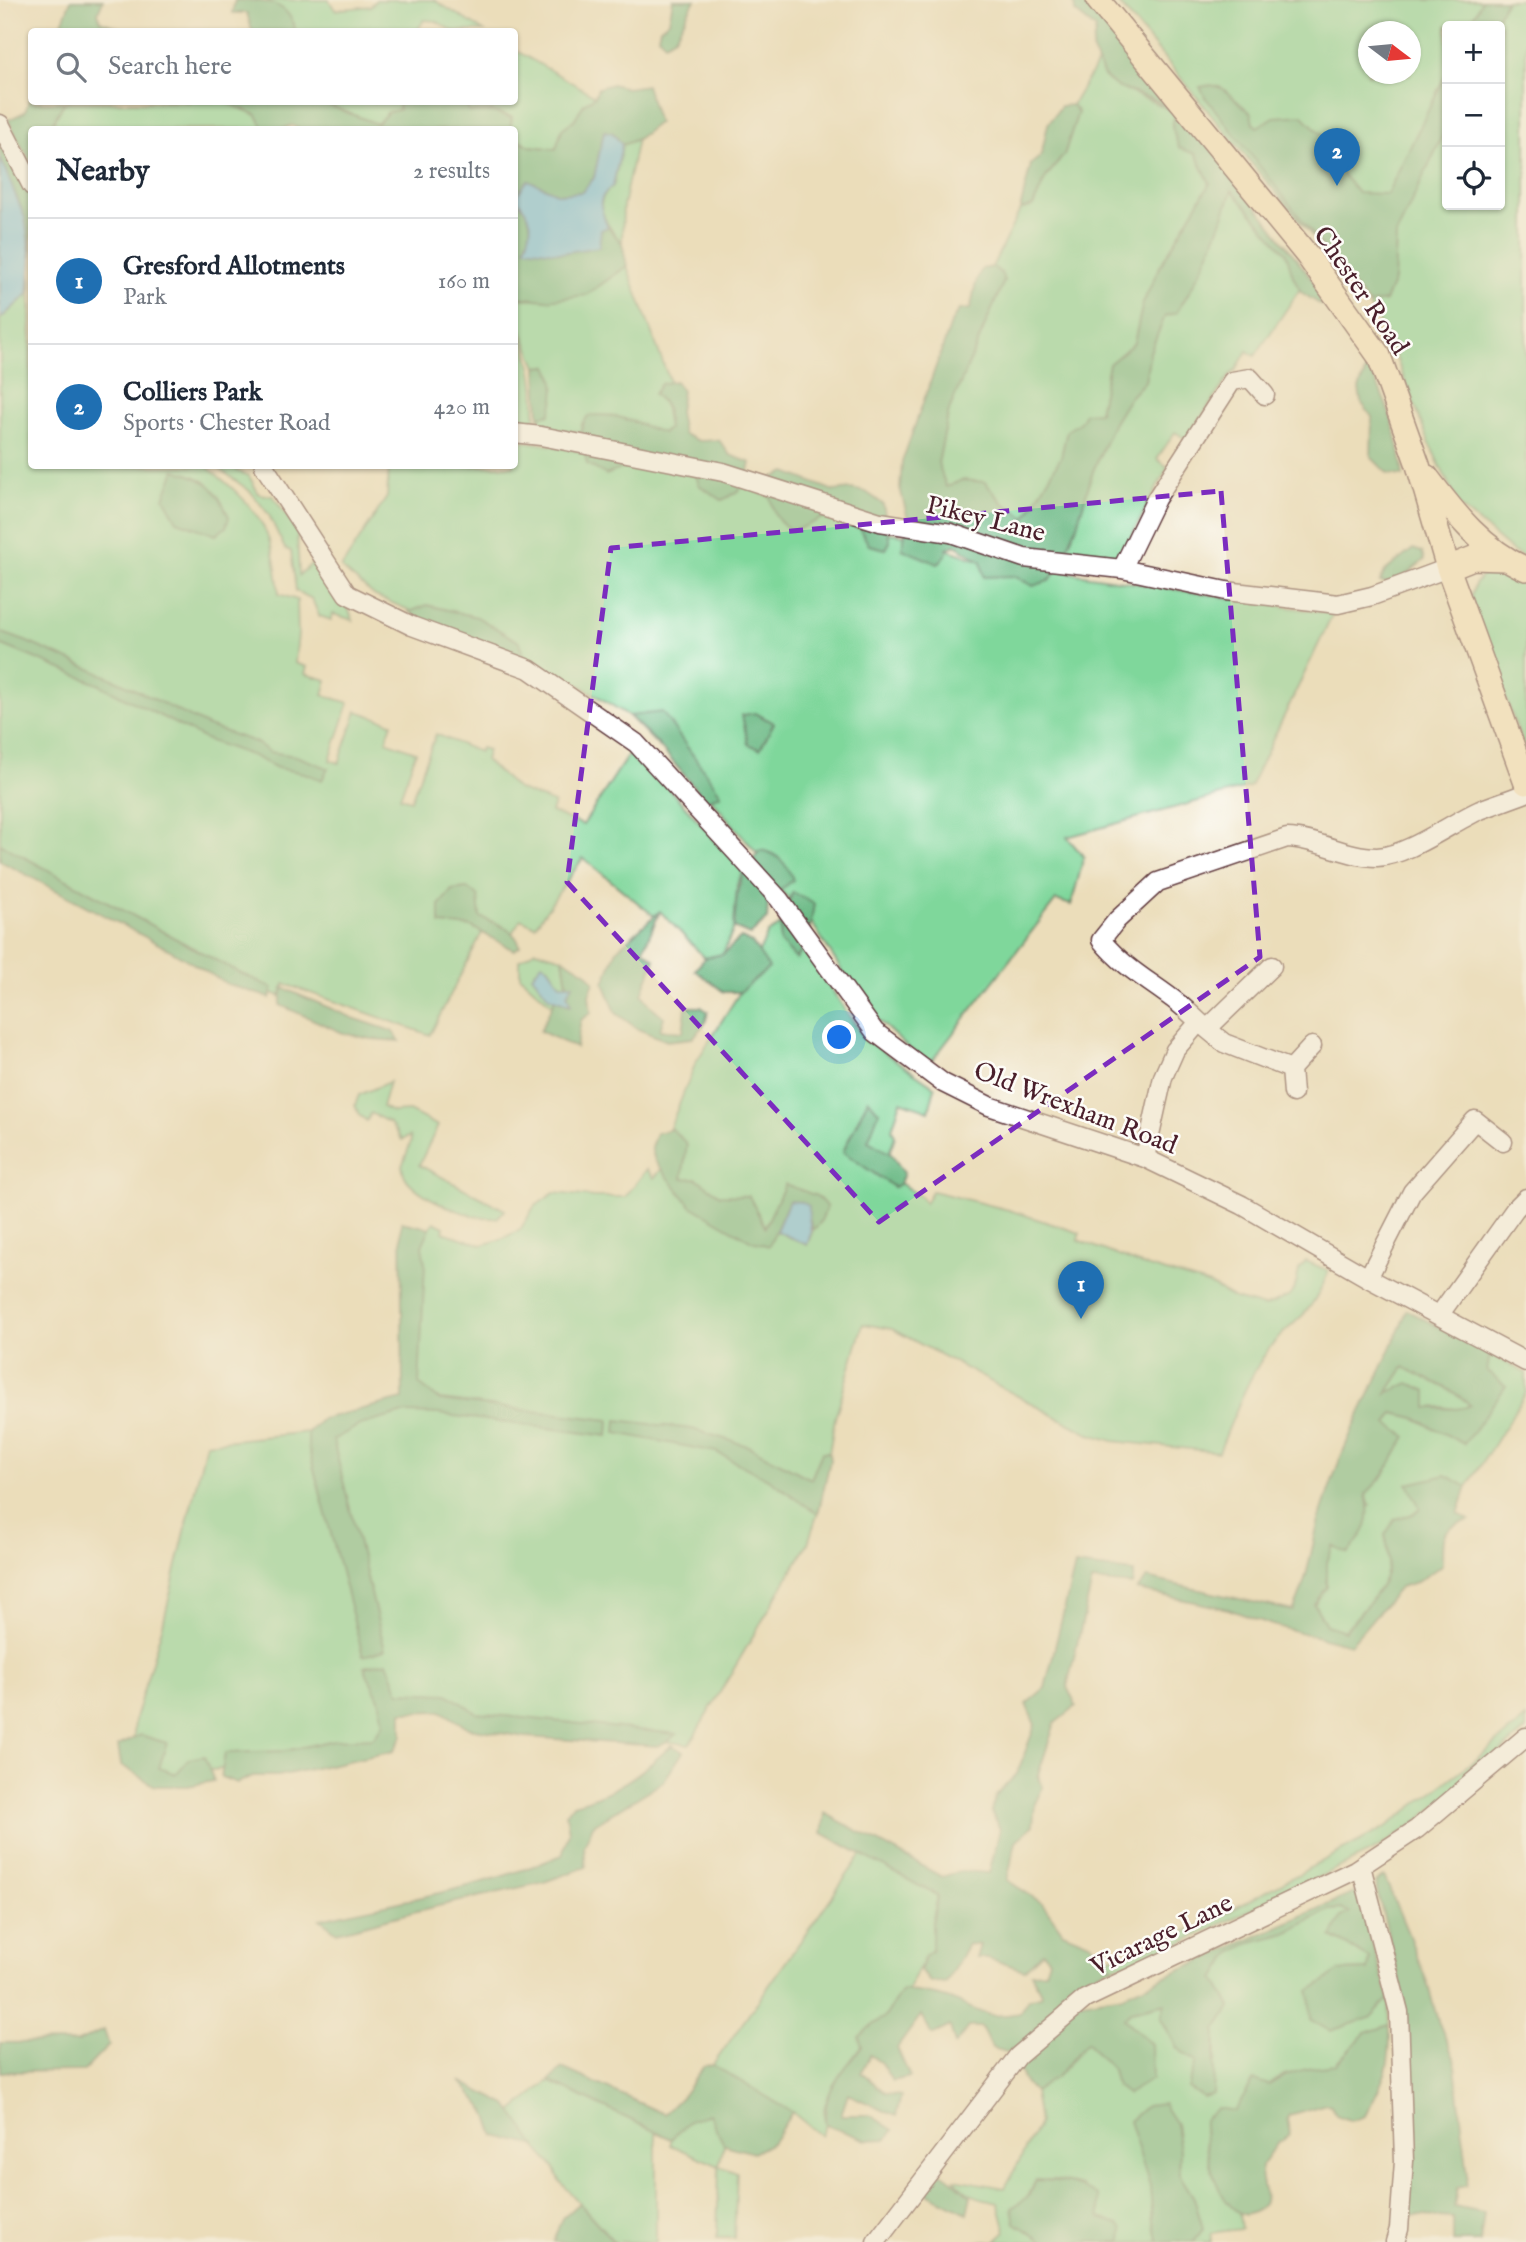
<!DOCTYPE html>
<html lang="en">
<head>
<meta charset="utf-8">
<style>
  :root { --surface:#fff; --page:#f2f2f3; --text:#1f2937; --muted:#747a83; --line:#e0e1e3; --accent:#1f6fb2 }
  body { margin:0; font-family:"IM FELL English",serif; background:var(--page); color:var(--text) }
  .controls { position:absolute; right:21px; top:21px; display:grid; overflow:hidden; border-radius:7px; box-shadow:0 2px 5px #0004 }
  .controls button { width:63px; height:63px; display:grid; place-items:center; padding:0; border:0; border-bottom:2px solid var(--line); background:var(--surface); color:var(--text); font:35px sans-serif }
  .compass { position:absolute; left:1358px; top:21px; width:63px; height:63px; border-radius:50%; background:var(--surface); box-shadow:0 2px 5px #0004; rotate:106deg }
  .you { position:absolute; left:840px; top:1038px; width:24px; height:24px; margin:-18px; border:5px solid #fff; border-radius:50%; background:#1a73e8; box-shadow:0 0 0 10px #1a73e833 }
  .badge { display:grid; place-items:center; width:46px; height:46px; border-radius:50%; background:var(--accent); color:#fff; font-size:23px; font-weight:700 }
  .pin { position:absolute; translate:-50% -58px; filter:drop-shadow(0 2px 4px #0008) }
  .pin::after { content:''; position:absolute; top:37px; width:24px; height:21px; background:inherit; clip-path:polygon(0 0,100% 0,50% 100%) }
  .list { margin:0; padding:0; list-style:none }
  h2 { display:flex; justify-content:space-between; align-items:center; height:91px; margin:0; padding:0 28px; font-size:30px }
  h2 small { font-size:23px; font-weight:400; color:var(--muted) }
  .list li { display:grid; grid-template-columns:46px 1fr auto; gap:21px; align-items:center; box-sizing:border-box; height:126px; padding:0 28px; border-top:2px solid var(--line) }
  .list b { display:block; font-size:26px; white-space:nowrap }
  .list p { margin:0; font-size:23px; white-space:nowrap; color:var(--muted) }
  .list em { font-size:23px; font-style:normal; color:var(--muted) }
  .icon { flex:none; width:38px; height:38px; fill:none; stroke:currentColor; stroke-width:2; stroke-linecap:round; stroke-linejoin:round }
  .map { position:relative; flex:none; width:1526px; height:2242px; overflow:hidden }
  .search { position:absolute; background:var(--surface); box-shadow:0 2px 5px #0004; left:28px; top:28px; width:490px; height:77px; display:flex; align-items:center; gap:18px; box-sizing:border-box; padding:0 24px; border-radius:7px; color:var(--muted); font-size:26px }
  .panel { position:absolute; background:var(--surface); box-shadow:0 2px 5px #0004; left:28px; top:126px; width:490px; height:343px; border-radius:7px }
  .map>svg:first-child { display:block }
</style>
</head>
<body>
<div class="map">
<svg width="1526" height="2242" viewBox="0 0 1526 2242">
  <rect width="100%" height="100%" fill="#fdfcf7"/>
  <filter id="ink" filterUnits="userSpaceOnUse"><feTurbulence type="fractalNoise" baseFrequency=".0143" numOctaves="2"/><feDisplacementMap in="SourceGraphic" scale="14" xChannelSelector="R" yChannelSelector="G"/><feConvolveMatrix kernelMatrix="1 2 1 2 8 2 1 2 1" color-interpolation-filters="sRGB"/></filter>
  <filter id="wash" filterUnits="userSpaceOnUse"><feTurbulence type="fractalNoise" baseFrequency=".00686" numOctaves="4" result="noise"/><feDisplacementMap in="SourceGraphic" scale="28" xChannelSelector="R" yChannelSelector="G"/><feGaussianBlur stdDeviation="1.57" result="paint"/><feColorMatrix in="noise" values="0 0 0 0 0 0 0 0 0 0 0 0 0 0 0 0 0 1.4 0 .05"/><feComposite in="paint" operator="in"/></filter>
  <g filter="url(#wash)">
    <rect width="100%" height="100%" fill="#ebddba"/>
    <!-- green -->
    <path fill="#7fd79b" stroke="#647b63" stroke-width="2" fill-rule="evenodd" d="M268 0H329L335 10 371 6 376 0H434L484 31H453L436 21 424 20 417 31H295L294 23Z
      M1116 0H1493L1480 26H1447V96L1357 290ZM1368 32H1410V74H1368Z
      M1506 0H1526V558L1513 552 1459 506 1431 447 1389 340 1368 304 1385 301 1394 280 1396 235 1447 126V205H1500V26H1493Z
      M515 50 595 96 584 104 574 120 562 129 556 149 530 146 515 137 514 130 510 129 512 117 491 111 470 112 464 102H514Z
      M1099 60C1100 65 1101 72 1104 76 1114 90 1153 99 1169 110L1171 106 1176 111 1172 127 1196 154 1210 183 1159 268 1143 303 1134 343 1109 364 1099 412 1067 431 1061 457 1026 518 1002 502 984 482 946 487 938 463 949 410 1004 281 1001 273 992 267 1020 210 1033 206 1046 177 1064 155 1078 112 1072 105Z
      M68 102H225L257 115 264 129 49 130 64 103Z
      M321 102H398L399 110 388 112 377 124Z
      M637 139 623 206 622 243C607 225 588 204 613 186L622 145Z
      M1232 190 1287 253 1293 276 1300 289 1255 356 1247 351 1236 370 1231 374 1186 439 1175 432 1157 459 1168 467 1121 556 1114 563 1063 556 1076 528 1093 471 1113 424 1129 398 1145 381 1150 352 1165 315 1177 312C1202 274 1218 234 1232 190Z
      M627 266 670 382 661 384 668 429 662 433 647 427 582 423 581 432 543 428 539 416 550 414 548 366 537 367 515 315 514 297 523 299 586 295Z
      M30 271 32 466H206C258 508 273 526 279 594L297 600 298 634 295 663 307 667 305 674 327 680 323 695 349 703 330 760 339 763 357 711 392 723 386 741 416 752 400 797 411 800 436 734 479 752 481 748 488 750 485 760 517 789 554 803 551 812 583 825 632 749 744 870 737 884 734 928 723 954 705 958 660 911 654 916 583 858 535 926 521 919 512 933 503 926 480 917 477 896 467 888 452 890 485 927 430 1035 285 984 280 996 231 976 0 854V319L28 294ZM175 471C208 477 216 488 229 517Z
      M515 322C533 357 536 387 535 425H523L520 414 523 389 522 372 515 357Z
      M515 440 550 445 743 486 822 518 862 529 905 535 981 561 1058 569 1077 574 1333 614 1250 787 1067 837 1084 857 1071 905 1056 900 931 1062 908 1048 878 1020 852 987 812 923 780 890 757 853 711 799 629 716 581 686 524 658 375 596 341 568 387 497 389 466H514Z
      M216 466H234L237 471 249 476 259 494 273 496 297 531 299 575 317 559 343 597 353 620 333 614 331 620 319 616 312 599 296 591 291 551 285 549 269 515 251 492Z
      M1503 571 1526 582V754L1478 622 1471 596 1475 584 1485 572Z
      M786 922 865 1039 935 1087 929 1111 901 1101 892 1129 895 1136 889 1153 868 1141 878 1112 868 1099 843 1152 894 1187 900 1183 922 1198 925 1203 932 1191 1009 1210 1080 1233 1078 1240 1139 1264 1210 1285 1235 1299 1264 1307 1290 1296 1296 1284 1299 1270 1306 1261 1329 1271C1323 1286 1315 1302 1304 1314 1291 1327 1276 1337 1266 1353 1245 1383 1233 1419 1219 1452L1113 1441 1087 1433 892 1329 863 1324 835 1418 820 1506 808 1543 689 1745 654 1739 471 1719 444 1703 390 1704 388 1739 235 1768 197 1771 177 1780 154 1775 133 1750 135 1719 163 1624 206 1443 308 1432 411 1405 408 1230 426 1233 434 1222 444 1227 443 1232 482 1245 499 1240 520 1230 534 1207 554 1193 594 1197H625L647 1169 654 1178 665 1165 669 1130 696 1062 740 992 768 933ZM786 1191 823 1208 820 1223 813 1230 807 1245 776 1231Z
      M535 950 563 958 567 984H560L549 968V997L555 999 552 1005 520 976V960Z
      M389 1082 382 1107 393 1112 409 1111 438 1126 419 1165 505 1210 497 1218C472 1220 425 1200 408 1181 404 1177 403 1171 402 1166L411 1142 410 1136 402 1140 390 1123 371 1113 367 1121 359 1115 355 1105 359 1095Z
      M1490 1354 1526 1373V1393L1467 1487 1446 1475 1420 1508 1385 1535C1398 1580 1371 1599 1344 1631L1326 1625 1314 1604 1327 1587V1562L1333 1545 1370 1506 1366 1494 1384 1475 1406 1436 1387 1424 1394 1413 1415 1418 1464 1444Z
      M1404 1367C1427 1380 1451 1388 1471 1405L1462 1410 1442 1407 1426 1408 1386 1394Z
      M1526 1718V1730L1412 1826 1373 1851 1157 1955 1113 1967 1103 1958 1137 1952 1211 1921 1386 1827 1488 1750Z
      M862 1854 938 1896 932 1923V1950C922 1958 915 1978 907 1991L902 1990 885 2017 871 2026 862 2046 833 2086 823 2110 826 2125 821 2136 792 2112 713 2065Z
      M1341 1909 1351 1913 1332 1937 1370 1958 1368 1970 1340 1971 1311 2020 1330 2031 1370 2018 1389 1998 1390 2025 1365 2033 1335 2065 1284 2075 1235 2111 1208 2115 1204 2120C1203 2149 1215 2194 1239 2213L1241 2229 1211 2233V2242H1193L1203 2229 1194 2198 1179 2174 1180 2150 1130 2121 1150 2187 1153 2222 1160 2242H1121L1123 2230 1100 2218 1082 2186 1055 2180H1036L1015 2223 1045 2242H976L996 2241 1006 2232 998 2202C980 2198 965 2196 955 2179L1005 2188 1039 2123 1034 2092 1056 2077 1087 2042 1112 2069 1116 2086 1151 2044 1124 2019 1131 2011 1166 2003 1161 2018 1177 2048 1196 2062 1216 2061V2030L1231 2007 1215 1979 1230 1954 1251 1942 1286 1933 1329 1910Z
      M549 2081 656 2132V2242H614L560 2181 555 2169 535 2146 512 2112Z
      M709 2114 724 2145 719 2166 737 2173 734 2238H717L719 2166 671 2145V2139L689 2121Z"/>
    <!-- forest -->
    <path fill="#67b883" stroke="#586c57" stroke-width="2" fill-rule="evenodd" d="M71 0H103L98 12 100 21 128 31H59Z
      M235 0C262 0 290 0 295 31H252L247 13H232Z
      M673 0H695L675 37 665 43 658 36 660 28 669 21Z
      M1074 0H1091L1171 106 1170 111 1157 101 1117 87 1104 76 1092 49 1096 29 1075 12Z
      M1482 0H1506L1493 26H1469Z
      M1447 72V126L1396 235 1394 280 1385 301 1368 304 1205 97 1200 87 1211 85 1222 88 1251 113 1253 123 1257 127 1274 117 1302 115 1332 144 1330 159 1358 193 1387 194Z
      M612 84 627 88 646 85 658 123 637 139 622 145 613 133 604 131 594 178 582 192 559 194 528 180V214L532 230 526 247 608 227 622 243 627 266 586 295 547 300 515 297 514 137 530 146 556 149 562 129 574 120 584 104 595 96 598 88Z
      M31 94 32 102H68L64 103 49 129 32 130 31 164 8 120 25 112Z
      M225 102H320L377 124 388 112 399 110 398 102H464L470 112 491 111 512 118 510 130H301L292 125 283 129H264L257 115Z
      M1072 105 1078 112 1064 155 1046 177 1033 206 1020 210 1031 164 1041 156 1048 124 1061 106Z
      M1176 111 1187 115 1331 304 1321 305 1301 292 1293 276 1286 253 1232 190C1218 234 1202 274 1176 313L1165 316 1150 352 1145 381 1129 398 1113 424 1093 471 1076 528 1058 569 1049 581 1033 586 1014 576 984 577 981 561 955 545 947 549 946 555 938 564 902 549 908 519 900 488 902 462 952 321 959 310 970 309C975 294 973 283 982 269L992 267 1001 273 1004 281 949 410 938 463 946 487 962 480 985 482 1002 502 1026 518 1061 457 1067 431 1080 422 1085 413 1099 412 1109 364 1134 343 1143 303 1159 268 1210 183 1196 154 1179 148 1172 127Z
      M0 132 31 194V259L25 218 0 157Z
      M548 366C557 382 556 396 550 414L539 416 537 367Z
      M1367 367C1387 397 1400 440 1403 476L1388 474 1371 457 1372 417 1361 402 1359 389Z
      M675 381 682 391 679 412 683 434 699 441 719 440 730 455 751 463C747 484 741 492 722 500L699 485 693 465 635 454 630 465 606 475 587 464C584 447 576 430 588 416 616 411 637 424 663 433L668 429 666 406 654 394 661 384Z
      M175 470C209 480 215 486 229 517L226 527 216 535 177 521 164 498Z
      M786 472 834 491 851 489 866 492 883 504 890 542 886 549 869 545 862 533 860 520C853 519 845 515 838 515 822 513 809 529 790 530 786 526 780 522 777 518 774 514 767 486 767 480Z
      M1413 549 1422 552 1424 560C1410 571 1398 586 1380 582L1385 571Z
      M427 605 477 617 519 642 524 658 420 620 409 612Z
      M0 632 25 641 118 681 208 726 255 742 270 752 296 756 328 768 322 780 304 773 277 768 253 756 207 740 100 685 0 644Z
      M662 712 721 794 706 801 657 743 629 716Z
      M755 713 774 723 760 749 748 744 742 715Z
      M0 844 236 971 273 988 270 998 227 984 172 951 0 861Z
      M760 850C778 853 787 864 793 880L768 900 767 919 750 935 734 928C737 891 735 880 760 850Z
      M467 888 478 896 480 917C496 924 515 928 520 946L514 950 472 927 440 924V904L452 890Z
      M793 892 814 904C811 923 808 945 796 959L780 942 781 917Z
      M660 911 643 950 655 959 642 994 651 1006 664 1017 660 1030 683 1032 686 1007H701L708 1012 705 1023 693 1038 667 1041 638 1029 616 1013 604 983 617 949Z
      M741 938 752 943 769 968 740 992H724L695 970 705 958 723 954Z
      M563 958 587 973 594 982 589 995 591 1013 581 1020 576 1048 540 1031 555 999 570 1005 567 994 572 984H567Z
      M283 988 353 1018 392 1031 400 1041 371 1039 343 1033 280 1005Z
      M868 1099 879 1112 868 1141 891 1154 904 1173 900 1183 894 1187 843 1152Z
      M672 1129 687 1144 682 1179 696 1178 720 1195 749 1196 765 1227 785 1184 817 1196 827 1207 820 1223 813 1230 808 1215 789 1201 769 1246 752 1241 691 1206 655 1161 651 1147 656 1133Z
      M401 1222 430 1228 422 1246 425 1264 419 1384 440 1400 609 1420 608 1436 438 1414 404 1413 360 1425 333 1440 385 1650 363 1656 308 1446V1432L322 1419 403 1399Z
      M1407 1310 1490 1354 1487 1371 1506 1386 1464 1444 1415 1418 1394 1413 1387 1424 1406 1436 1384 1475 1366 1494C1373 1521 1365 1534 1348 1553L1333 1546 1327 1562V1587L1314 1604 1326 1625 1345 1631C1371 1599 1398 1580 1385 1535L1395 1519 1413 1514 1420 1508 1408 1484 1446 1475 1467 1487 1458 1514 1469 1520C1438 1529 1443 1536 1442 1565L1417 1582 1400 1587 1350 1645 1272 1625 1228 1609 1137 1590 1147 1578 1293 1611C1306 1585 1310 1556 1317 1528 1322 1508 1330 1487 1337 1467 1357 1413 1387 1364 1407 1310ZM1404 1367C1426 1380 1452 1387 1470 1405 1458 1412 1441 1407 1427 1408V1391L1409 1383 1387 1393Z
      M617 1420 692 1429 748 1446 811 1479 822 1452H829L830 1461 818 1514 770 1480 716 1452 616 1433Z
      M1075 1565 1134 1572 1132 1585 1092 1581 1067 1687 1076 1706 1055 1723 1038 1775 1043 1787 1035 1803 1033 1825 1016 1842 1007 1880 1042 1903 1063 1932 1092 1944 1113 1967 1085 1977 1060 2002 1069 2004 1123 1995 1356 1892 1389 1998 1370 2018 1330 2031 1311 2020 1309 1991 1340 1971 1368 1970 1370 1958 1332 1937 1341 1917 1349 1913 1341 1909 1329 1910 1286 1933 1251 1942 1230 1954 1215 1979 1231 2007 1216 2030 1213 2094 1203 2097 1188 2088 1196 2062 1177 2048 1161 2018 1165 2003 1131 2011 1124 2019 1151 2044 1152 2079 1127 2094 1116 2086 1112 2069 1087 2042 1056 2077 1034 2092 1024 2082 1014 2054 992 2048 981 2027H968L955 2045 950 2026 932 2035 921 2015 897 2048 910 2077 892 2081 881 2063 870 2055 861 2073 886 2093 901 2096 896 2116 848 2094 841 2115H870L893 2130 887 2139 866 2140 826 2125C820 2093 844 2070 862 2046L859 2037 871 2026 885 2017 902 1990C915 1992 928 1993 940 1996 973 2004 980 2022 1019 2013L1028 1999 1042 1995 1031 1973 1045 1972 1049 1959 1043 1952 1024 1970 988 1958H976L980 1945 968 1944 946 1983 930 1982 920 1970 924 1957 932 1950V1923L938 1896 822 1833 825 1813 942 1877 961 1871 989 1873 1000 1829 991 1811 996 1795 1017 1774 1035 1725 1026 1704 1045 1688Z
      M387 1662 399 1692 447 1694 477 1713 677 1734 668 1741 657 1746 525 1737 468 1728 441 1711 402 1712V1736L394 1751 278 1776H253L237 1783 221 1777 225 1753 285 1751 334 1740 373 1738 384 1723 379 1699 364 1667Z
      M140 1735 167 1743 159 1768 176 1774 189 1759 204 1756 214 1781 188 1786H155L121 1765 118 1746Z
      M672 1745 683 1752 663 1782 593 1825 584 1847 586 1867 544 1882 425 1909 337 1932 320 1919C400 1901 486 1887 562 1855L569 1832 566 1814 573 1804C613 1795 642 1773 672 1745Z
      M1384 1876 1408 1933 1427 1982 1438 2021 1454 2058 1468 2175 1466 2186 1457 2188 1454 2207 1484 2213 1480 2242H1453V2218L1405 2215 1409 2036 1400 1981 1375 1883Z
      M1390 2025C1391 2070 1385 2077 1365 2116L1352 2121 1336 2115 1331 2105 1326 2104 1289 2115 1287 2119 1290 2135 1277 2144 1261 2166C1259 2188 1278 2206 1245 2215 1216 2207 1203 2146 1204 2120L1217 2108 1235 2111 1254 2080 1269 2085C1292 2069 1308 2069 1335 2065L1365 2033Z
      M104 2030 109 2045 84 2071 0 2072V2043L78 2042Z
      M713 2065 792 2112 773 2142 753 2153 724 2145 709 2114 689 2121 671 2139 549 2081 562 2068 664 2114 683 2095 704 2066Z
      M460 2081 507 2105 536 2146 495 2136 486 2111Z
      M1163 2104 1176 2124 1180 2150 1179 2174 1194 2198 1203 2229 1193 2242H1159L1153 2222 1150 2186 1129 2121 1146 2106Z
      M941 2172C953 2179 960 2188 971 2196L967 2213 927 2193Z
      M1036 2180C1060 2180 1078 2183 1098 2196L1100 2218 1119 2224 1123 2230 1122 2242H1045L1015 2223 1012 2208 1030 2195Z
      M579 2203 614 2242H553L562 2218Z"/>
    <!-- water -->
    <path fill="#68bce4" stroke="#596e88" stroke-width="2" d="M604 131 613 133 622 145 613 186C594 200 601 208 608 227L601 230 599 247 562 253 525 248C535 222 532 218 515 197L528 180 559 194 582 192 594 178Z
      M0 157 25 218 31 259 28 294 0 319Z
      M542 963 549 968 560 984H573L567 994 571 1005 549 997 532 975Z
      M789 1201 802 1202 809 1206C807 1225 815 1224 807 1245L776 1231Z"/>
  </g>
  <g filter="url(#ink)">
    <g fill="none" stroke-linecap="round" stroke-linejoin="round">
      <!-- street casing -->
      <g stroke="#623c40" stroke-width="21">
        <path id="street" d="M0 124 32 186
          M514 433 541 436 723 472 880 522 951 533 1024 558 1122 569 1226 591 1338 604 1372 596 1448 568
          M264 466 347 594 412 626 529 669 636 743 779 899 875 1032 943 1083 989 1106 1145 1158 1242 1205 1368 1278 1526 1362
          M1122 569 1156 499 1232 381 1250 378 1265 395
          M1272 966 1207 1029C1198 1021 1188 1011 1178 1003 1150 981 1125 969 1101 940L1117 920 1158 882 1287 838C1318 839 1346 857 1377 857 1407 856 1451 823 1480 810 1495 804 1511 799 1526 793
          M1207 1029 1224 1043 1291 1069
          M1293 1093 1291 1069 1312 1046
          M1145 1158 1163 1077 1175 1050 1199 1022
          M1368 1278 1412 1192 1475 1120 1503 1142
          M1440 1314 1515 1209 1526 1198
          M1361 1866 1399 2012 1404 2161 1399 2229 1395 2242
          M876 2242 1018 2056 1085 1999 1355 1870 1417 1829 1526 1737"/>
      </g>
      <!-- secondary casing -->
      <g stroke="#623c40" stroke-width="26">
        <path id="secondary" d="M1098 0 1307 255 1379 356 1418 465 1448 568 1526 783
          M1427 477C1455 514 1483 550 1526 569
          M1448 568 1473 558 1503 559"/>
      </g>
      <!-- street -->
      <use href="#street" stroke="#fff" stroke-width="18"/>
      <!-- secondary -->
      <use href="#secondary" stroke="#fbe6c4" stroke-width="23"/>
    </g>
  </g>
  <!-- marked area -->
  <path d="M0 0H1526V2242H0ZM1221 491 1260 957 879 1222 567 882 611 548Z" fill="#ebddba" fill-opacity=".55" fill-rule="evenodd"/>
  <path fill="none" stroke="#7b2cbf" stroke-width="5" stroke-dasharray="14 9" stroke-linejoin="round" d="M1221 491 1260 957 879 1222 567 882 611 548Z"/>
  <g text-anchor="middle" stroke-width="5" stroke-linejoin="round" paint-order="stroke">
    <!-- street labels -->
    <g font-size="26" fill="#4a1f2b" stroke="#fdfcf7">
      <text transform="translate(1362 290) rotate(56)" y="9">Chester Road</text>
      <text transform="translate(986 518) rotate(14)" y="9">Pikey Lane</text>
      <text transform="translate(1076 1107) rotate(21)" y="9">Old Wrexham Road</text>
      <text transform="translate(1161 1934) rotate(-26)" y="9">Vicarage Lane</text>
    </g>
  </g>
</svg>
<div class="controls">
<button>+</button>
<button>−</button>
<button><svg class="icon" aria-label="locate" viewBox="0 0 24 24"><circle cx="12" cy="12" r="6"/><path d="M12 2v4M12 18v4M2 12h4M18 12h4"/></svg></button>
</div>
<svg class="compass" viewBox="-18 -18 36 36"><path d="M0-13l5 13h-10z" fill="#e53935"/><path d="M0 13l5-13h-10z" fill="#747a83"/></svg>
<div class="you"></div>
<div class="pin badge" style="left:1081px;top:1319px">1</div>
<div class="pin badge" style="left:1337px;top:186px">2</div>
<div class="search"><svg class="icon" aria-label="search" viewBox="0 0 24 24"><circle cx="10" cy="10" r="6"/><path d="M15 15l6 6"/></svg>Search here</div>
<section class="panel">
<h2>Nearby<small>2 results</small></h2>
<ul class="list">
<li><span class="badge">1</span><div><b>Gresford Allotments</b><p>Park</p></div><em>160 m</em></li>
<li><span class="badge">2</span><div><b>Colliers Park</b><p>Sports · Chester Road</p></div><em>420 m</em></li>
</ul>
</section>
</div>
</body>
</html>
